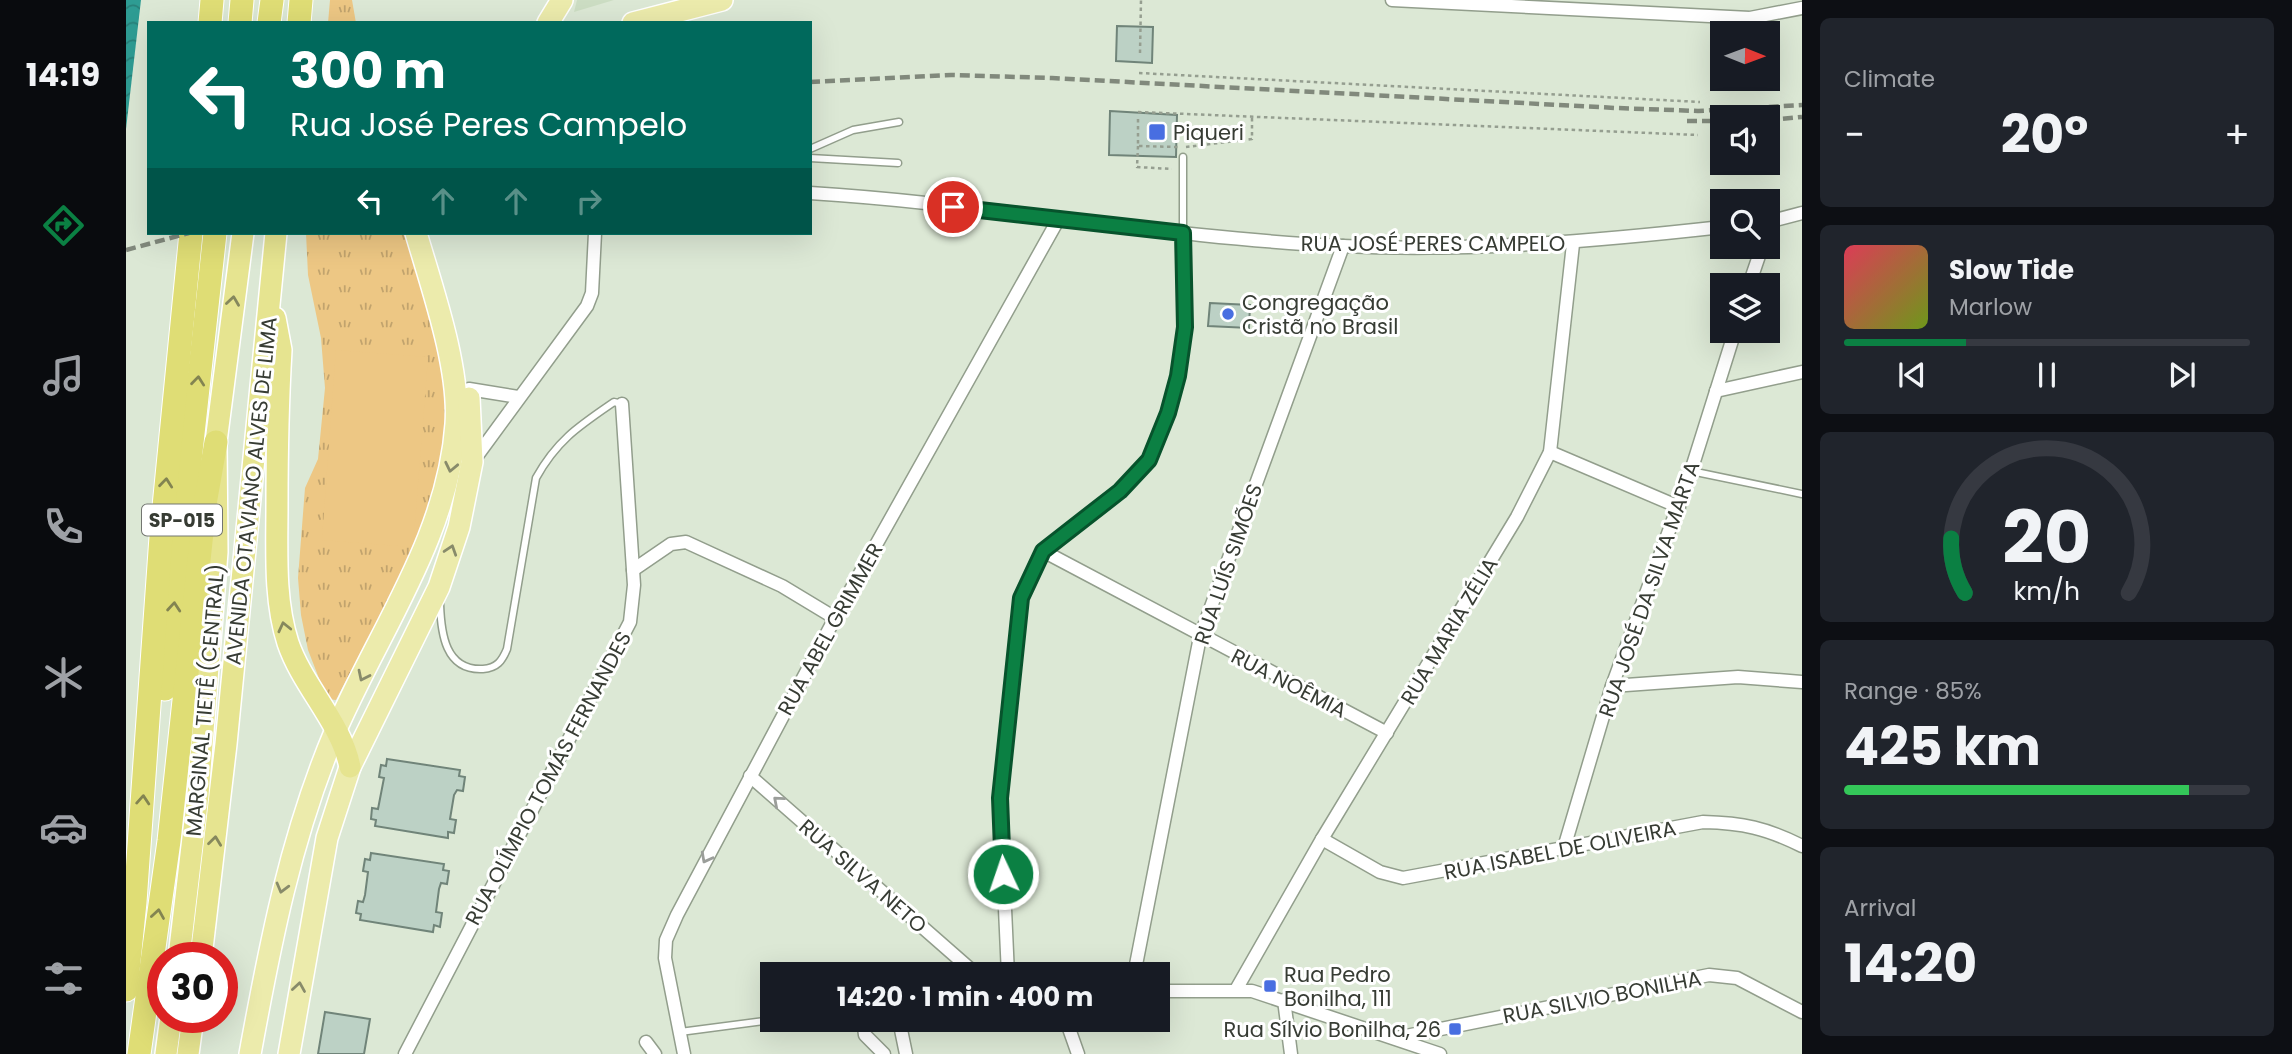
<!DOCTYPE html>
<meta charset="utf-8">
<style>
:root{--surface:#171b24;--page:#20242c;--text:#f1f3f6;--muted:#9ea1a6;--line:#363941;--accent:#0b8043}
body{margin:0;font-family:Poppins,sans-serif;background:var(--page);color:var(--text);height:100vh;display:flex;flex-direction:column;font-size:26px;white-space:nowrap}
*{box-sizing:border-box;margin:0}
p{font-size:23px;color:var(--muted)}
.icon{flex:none;width:38px;height:38px;fill:none;stroke:currentColor;stroke-width:2;stroke-linecap:round;stroke-linejoin:round}
.map{position:relative;flex:1;overflow:hidden}
.sheet{display:flex;flex-direction:column;gap:18px;padding:18px;background:#0d0f14;width:490px}
.sheet>*{flex:none}
.hud{position:absolute;left:21px;top:21px;width:665px;height:214px;border-radius:0px;box-shadow:0 7px 28px #0002;background:#00695c;color:#fff;overflow:hidden}
.needle{width:46px;rotate:91deg}
.controls{position:absolute;left:1584px;top:21px;display:grid;gap:14px}
.controls a{display:grid;place-items:center;width:70px;height:70px;border-radius:0px;background:var(--surface);box-shadow:0 7px 28px #0002;font-size:35px}
.speed{position:absolute;left:21px;top:942px;display:flex;gap:14px;font-size:35px;font-weight:700;text-align:center}
.speed>*{display:grid;place-content:center;width:91px;height:91px;border-radius:50%;background:var(--surface);box-shadow:0 7px 28px #0002;line-height:1}
.speed .limit{border:10px solid #d22;background:#fff;color:#111}
.pin{position:absolute;display:grid;place-items:center;width:60px;height:60px;color:#fff;margin:-30px;border:4px solid #fff;border-radius:50%;box-shadow:0 2px 7px #0007}
.me{position:absolute;width:77px;margin:-38px;rotate:357deg;stroke-linejoin:round;filter:drop-shadow(0 0 5px #0008)}
.turn{display:flex;align-items:center;gap:24px;height:147px;padding:0 28px;font-size:32px}
.turn .icon{width:91px;height:91px;stroke-width:2.5}
.turn b{display:block;font-size:49px;line-height:60px}
.lanes{display:flex;align-items:center;height:66px;padding:0 28px;background:#0003;justify-content:center;gap:35px;direction:ltr}
.lanes .off{opacity:.35}
.big{font-size:52px;font-weight:700;line-height:1.1}
.sheet .widget{flex:1;display:flex;flex-direction:column;justify-content:center;gap:10px;min-width:0;padding:0 24px;border-radius:10px;background:var(--page)}
.sheet .dial{align-items:center;gap:0}
.dial svg{height:182px;overflow:visible;fill:none;stroke:var(--line);stroke-width:7;stroke-linecap:round;text-anchor:middle}
.dial text{fill:var(--text);stroke:none}
.song{display:flex;align-items:center;gap:21px}
.cover{width:84px;height:84px;border-radius:10px;background:linear-gradient(135deg,hsl(350 70% 55%),hsl(80 70% 35%))}
.played{height:7px;border-radius:4px;background:linear-gradient(90deg,var(--accent) 30%,var(--line) 30%)}
.keys{display:flex;justify-content:space-around;direction:ltr}
.heat{display:flex;justify-content:space-between;align-items:center;font-size:38px;direction:ltr}
.charge{height:10px;border-radius:5px;background:linear-gradient(90deg,#34c759 85%,var(--line) 0)}
.trip{position:absolute;left:634px;top:962px;width:410px;height:70px;border-radius:0px;background:var(--surface);box-shadow:0 7px 28px #0002;font-weight:700;line-height:70px;text-align:center}
main{display:flex;flex:1;min-height:0}
.tab-bar{display:flex;flex-direction:column;width:126px;justify-content:space-around;align-items:center;background:#090b0e;color:var(--muted)}
.tab-bar .icon{width:49px;height:49px}
.tab-bar .active{color:var(--accent)}
.tab-bar b{font-size:32px;color:var(--text)}
.map>svg:first-child{display:block}
.built{fill:#ccddc3}
.grass{fill:url(#grass-tufts)}
.garden{fill:#edc784}
.water{fill:url(#water-waves)}
.building{fill:#bcd1c5;stroke:#708479;stroke-width:2}
.lines{fill:none;stroke-linecap:round;stroke-linejoin:round}
.service-casing{stroke:#929e8c;stroke-width:9}
.minor-casing{stroke:#929e8c;stroke-width:15}
.primary-casing{stroke:#fff;stroke-width:24}
.trunk-casing{stroke:#fff;stroke-width:24}
.motorway-casing{stroke:#fff;stroke-width:25}
.path{stroke:#959e90;stroke-width:2.5;stroke-dasharray:3.5 3.5;stroke-linecap:butt}
.service{stroke:#fff;stroke-width:6}
.minor{stroke:#fff;stroke-width:12}
.primary{stroke:#ecebac;stroke-width:21}
.trunk{stroke:#e6e490;stroke-width:21}
.motorway{stroke:#dfdd75;stroke-width:23}
.rail{stroke:#81897c;stroke-width:4.5;stroke-dasharray:10 5;stroke-linecap:butt}
.oneway{stroke:#86885d}
.oneway2{stroke:#838451}
.oneway3{stroke:#888b6a}
.oneway4{stroke:#9b9e9a}
.route-casing{stroke:#07532c;stroke-width:18}
.route{stroke:#0b8043;stroke-width:12}
.poi-dot{fill:#486ee1;stroke:#fff;stroke-width:2.5}
.labels{text-anchor:middle;dominant-baseline:central;stroke-width:6;stroke-linejoin:round;paint-order:stroke}
.shield{fill:#fff;stroke:#737671;stroke-width:2}
.shield-label{font-size:19px;font-weight:bold;fill:#373c34}
.poi-label{font-size:21px;fill:#373c34;stroke:#fff;text-anchor:start}
.street-label{font-size:21px;fill:#373c34;stroke:#fff}
</style>
<main>
<nav class="tab-bar">
<b>14:19</b>
<svg class="icon active" aria-label="directions" viewBox="0 0 24 24"><path d="M12 3l9 9-9 9-9-9zM9 14v-3h6M13 9l2 2-2 2"/></svg>
<svg class="icon" aria-label="music" viewBox="0 0 24 24"><path d="M9 18V5l10-2v13"/><circle cx="6" cy="18" r="3"/><circle cx="16" cy="16" r="3"/></svg>
<svg class="icon" aria-label="phone" viewBox="0 0 24 24"><path d="M5 4h4l2 5-3 2q2 4 5 5l2-3 5 2v4C11 20 4 13 5 4z"/></svg>
<svg class="icon" aria-label="climate" viewBox="0 0 24 24"><path d="M12 3v18M4 7l16 10M4 17L20 7"/></svg>
<svg class="icon" aria-label="car" viewBox="0 0 24 24"><path d="M5 17H2v-5l4-1 3-4h7l3 4 3 1v5h-3M9 17h6M6 11h13"/><circle cx="7" cy="17" r="2"/><circle cx="17" cy="17" r="2"/></svg>
<svg class="icon" aria-label="filters" viewBox="0 0 24 24"><path d="M4 7h16M4 17h16"/><circle cx="9" cy="7" r="2"/><circle cx="15" cy="17" r="2"/></svg>
</nav>
<div class="map">
<svg width="1676" height="1054" viewBox="0 0 1676 1054">
<defs>
<pattern id="grass-tufts" width="24" height="20" patternUnits="userSpaceOnUse" patternTransform="scale(1.75)"><rect width="24" height="20" fill="#edc784"/><path d="M3 7l-1-3M5 7V3M7 7l1-3M15 17l-1-3M17 17v-4M19 17l1-3" fill="none" stroke="#c1a36d"/></pattern>
<pattern id="water-waves" width="16" height="10" patternUnits="userSpaceOnUse" patternTransform="scale(1.75)"><rect width="16" height="10" fill="#2e9c93"/><path d="M0 5q4-4 8 0t8 0" fill="none" stroke="#288079"/></pattern>
</defs>
<rect width="100%" height="100%" fill="#dce8d5"/>
<polygon class="built" points="451,0 488,0 448,12"/>
<g class="grass">
<polygon points="204,0 226,0 230,23 202,23"/>
<path d="M 180,233 L 279,233 C 292,279 316,340 320,388 C 331,501 259,604 210,700 L 201,699 L 182,650 L 175,615 L 172,578 L 179,488 L 192,459 L 199,388 L 195,338 L 182,275 Z"/>
</g>
<polygon class="garden" points="210,350 302,357 287,547 196,540"/>
<polygon class="water" points="0,0 15,0 0,129"/>
<g class="building">
<polygon points="991,26 1027,27 1026,63 990,61"/>
<polygon points="984,111 1051,115 1050,157 983,155"/>
<polygon points="1084,303 1124,305 1123,328 1082,326"/>
<polygon points="261,759 334,770 333,776 339,777 337,791 331,790 328,795 324,819 330,820 328,833 322,832 322,838 249,826 250,820 245,819 246,808 252,809 258,778 253,777 255,765 260,766"/>
<polygon points="245,853 318,864 317,870 323,871 321,884 315,883 313,889 310,912 316,913 314,927 308,925 307,932 234,920 235,914 230,913 232,901 237,902 239,895 242,872 237,871 239,859 244,860"/>
<polygon points="199,1012 244,1019 238,1054 192,1054"/>
</g>
<g class="lines">
<defs>
<g id="service">
<polyline points="684,149 727,130 773,122"/>
<polyline points="1057,157 1057,232"/>
<polyline points="684,158 772,163"/>
<polyline points="1565,471 1676,494"/>
<path d="M 314,604 C 315,633 319,671 357,669 C 371,668 376,661 381,649 L 410,478 C 431,440 453,426 488,402 L 496,404"/>
<polyline points="554,1032 646,1020"/>
</g>
<g id="minor">
<polyline points="1266,0 1624,18 1676,8"/>
<path d="M 684,193 C 862,204 1038,238 1216,246 C 1342,252 1471,241 1596,227"/>
<polyline points="1642,222 1676,213"/>
<polyline points="1623,285 1636,247"/>
<polyline points="343,389 392,397"/>
<polyline points="1590,391 1676,372"/>
<polyline points="1424,452 1553,507"/>
<polyline points="348,460 461,306 466,293 469,233"/>
<polyline points="917,551 1261,733"/>
<polyline points="507,570 545,544 560,542 656,586 709,618"/>
<polyline points="1486,686 1612,677 1676,682"/>
<polyline points="624,776 851,975"/>
<path d="M 1196,839 L 1254,872 L 1277,878 L 1577,822 C 1617,823 1640,828 1676,846"/>
<polyline points="1438,848 1486,686 1565,471 1609,331"/>
<polyline points="882,975 874,798 895,598 917,551 994,491 1023,460 1042,413 1052,376 1059,327 1057,233"/>
<polyline points="1008,975 1074,637 1217,246"/>
<polyline points="1111,988 1196,839 1391,517 1424,452 1447,244"/>
<polyline points="1031,991 1126,991 1314,1054"/>
<polyline points="1158,1000 1165,1054"/>
<polyline points="737,1020 739,1035 758,1054"/>
<polyline points="773,1020 780,1054"/>
<polyline points="940,1020 952,1054"/>
<polyline points="1270,1038 1583,975 1611,978 1676,1012"/>
<polyline points="520,1042 529,1054"/>
<polyline points="279,1054 504,622 508,585 496,404"/>
<polyline points="558,1054 539,958 540,940 551,915 709,618 932,220"/>
</g>
<g id="primary">
<polyline points="422,23 436,0"/>
<polyline points="507,23 596,0"/>
<path d="M 124,1054 C 144,944 165,836 209,732 C 253,630 322,537 330,424 C 334,367 306,288 290,233"/>
<polyline points="163,1054 201,838 224,767 313,587 333,527 346,462 343,398"/>
</g>
<g id="trunk">
<path d="M 149,318 L 155,350 C 152,402 151,454 151,505 C 151,551 148,600 162,643 C 177,687 215,722 224,767"/>
<polyline points="53,957 72,795 91,552 90,442 117,233"/>
<polyline points="75,957 100,744 150,233"/>
<polyline points="40,1054 45,1017"/>
<polyline points="62,1054 67,1017"/>
</g>
<g id="motorway">
<polyline points="84,23 86,0"/>
<polyline points="114,23 116,0"/>
<polyline points="143,23 146,0"/>
<polyline points="173,23 175,0"/>
<polyline points="39,689 89,233"/>
<polyline points="0,990 9,902 35,537 65,233"/>
<polyline points="13,1054 43,841 79,504 90,442"/>
</g>
</defs>
<use href="#service" class="service-casing"/>
<use href="#minor" class="minor-casing"/>
<use href="#primary" class="primary-casing"/>
<use href="#trunk" class="trunk-casing"/>
<use href="#motorway" class="motorway-casing"/>
<g class="path">
<polyline points="1014,53 1015,0"/>
<polyline points="1013,73 1574,102"/>
<polyline points="1012,112 1572,135"/>
<polyline points="1012,119 1012,146 1052,147"/>
<polyline points="1012,146 1011,167 1046,169"/>
<polyline points="1060,147 1126,139 1126,117"/>
</g>
<use href="#service" class="service"/>
<use href="#minor" class="minor"/>
<use href="#primary" class="primary"/>
<use href="#trunk" class="trunk"/>
<use href="#motorway" class="motorway"/>
<g class="rail">
<polyline points="684,82 825,75 926,78 1490,108 1572,111 1676,105"/>
<polyline points="1642,120 1676,117"/>
<polyline points="1561,121 1596,121"/>
<polyline points="0,250 63,233"/>
</g>
</g>
<defs><path id="oneway-chevron" d="M-2-3.5L2.5 0L-2 3.5" fill="none" stroke-width="1.6" stroke-linecap="round" stroke-linejoin="round" transform="scale(1.75)"/></defs>
<g class="oneway">
<use href="#oneway-chevron" transform="translate(107 301) rotate(-82)"/>
<use href="#oneway-chevron" transform="translate(158 627) rotate(-103)"/>
<use href="#oneway-chevron" transform="translate(89 841) rotate(-83)"/>
</g>
<g class="oneway2">
<use href="#oneway-chevron" transform="translate(72 381) rotate(-84)"/>
<use href="#oneway-chevron" transform="translate(40 483) rotate(-84)"/>
<use href="#oneway-chevron" transform="translate(48 607) rotate(-85)"/>
<use href="#oneway-chevron" transform="translate(17 800) rotate(-86)"/>
<use href="#oneway-chevron" transform="translate(32 914) rotate(-81)"/>
</g>
<g class="oneway3">
<use href="#oneway-chevron" transform="translate(325 467) rotate(102)"/>
<use href="#oneway-chevron" transform="translate(325 550) rotate(-72)"/>
<use href="#oneway-chevron" transform="translate(237 676) rotate(116)"/>
<use href="#oneway-chevron" transform="translate(156 888) rotate(105)"/>
<use href="#oneway-chevron" transform="translate(173 987) rotate(-81)"/>
</g>
<g class="oneway4">
<use href="#oneway-chevron" transform="translate(652 801) rotate(-139)"/>
<use href="#oneway-chevron" transform="translate(580 858) rotate(118)"/>
</g>
<g class="lines">
<defs>
<polyline id="route" points="827,207 1057,233 1059,327 1052,376 1042,413 1023,460 994,491 917,551 895,598 874,798 877,874"/>
</defs>
<use href="#route" class="route-casing"/>
<use href="#route" class="route"/>
</g>
<g class="poi-dot">
<rect x="1022" y="123" width="18" height="18" rx="3.5"/>
<circle cx="1102" cy="314" r="7"/>
<rect x="1137" y="979" width="14" height="14" rx="3.5"/>
<rect x="1322" y="1022" width="14" height="14" rx="3.5"/>
</g>
<g class="labels">
<rect class="shield" x="16" y="504.5" width="80" height="31" rx="5"/>
<g class="shield-label">
<text x="56" y="520">SP-015</text>
</g>
<g class="poi-label">
<text x="1047" y="132">Piqueri</text>
<text x="1116" y="302">Congregação<tspan x="1116" dy="24">Cristã no Brasil</tspan></text>
<text x="1158" y="974">Rua Pedro<tspan x="1158" dy="24">Bonilha, 111</tspan></text>
<text x="1315" y="1029" text-anchor="end">Rua Sílvio Bonilha, 26</text>
</g>
<g class="street-label">
<text x="1307" y="243">RUA JOSÉ PERES CAMPELO</text>
<text transform="translate(125 491) rotate(-84)">AVENIDA OTAVIANO ALVES DE LIMA</text>
<text transform="translate(1102 564) rotate(-71)">RUA LUÍS SIMÕES</text>
<text transform="translate(1523 589) rotate(-71)">RUA JOSÉ DA SILVA MARTA</text>
<text transform="translate(704 629) rotate(-61)">RUA ABEL GRIMMER</text>
<text transform="translate(1323 631) rotate(-59)">RUA MARIA ZÉLIA</text>
<text transform="translate(1163 683) rotate(27)">RUA NOÊMIA</text>
<text transform="translate(79 700) rotate(-85)">MARGINAL TIETÊ (CENTRAL)</text>
<text transform="translate(422 778) rotate(-62)">RUA OLÍMPIO TOMÁS FERNANDES</text>
<text transform="translate(1434 850) rotate(-11)">RUA ISABEL DE OLIVEIRA</text>
<text transform="translate(737 876) rotate(41)">RUA SILVA NETO</text>
<text transform="translate(1476 997) rotate(-11)">RUA SILVIO BONILHA</text>
</g>
</g>
</svg>
<div class="controls">
<a><svg class="needle" viewBox="-14 -14 28 28"><path d="M0-13l5 13h-10z" fill="#e53935"/><path d="M0 13l5-13h-10z" fill="#9ea1a6"/></svg></a>
<a><svg class="icon" aria-label="sound" viewBox="0 0 24 24"><path d="M4 9h4l5-4v14l-5-4H4zM17 9q2 3 0 6"/></svg></a>
<a><svg class="icon" aria-label="search" viewBox="0 0 24 24"><circle cx="10" cy="10" r="6"/><path d="M15 15l6 6"/></svg></a>
<a><svg class="icon" aria-label="layers" viewBox="0 0 24 24"><path d="M12 4l9 5-9 5-9-5zM3 14l9 5 9-5"/></svg></a>
</div>
<div class="speed"><div class="limit">30</div></div>
<div class="pin" style="left:827px;top:207px;background:#d93025"><svg class="icon" aria-label="arrive" viewBox="0 0 24 24"><path d="M6 21V4h12l-3 4 3 4H6"/></svg></div>
<svg class="me" style="left:877px;top:874px" viewBox="-20 -20 40 40"><circle r="17" fill="#0b8043" stroke="#fff" stroke-width="3"/><path d="M0-11L8 9 0 5-8 9z" fill="#fff"/></svg>
<div class="trip">14:20 · 1 min · 400 m</div>
<div class="hud">
<div class="turn"><svg class="icon" aria-label="left" viewBox="0 0 24 24"><path d="M17 20v-9H6M10 6l-5 5 5 5"/></svg><div><b>300 m</b>Rua José Peres Campelo</div></div>
<div class="lanes"><svg class="icon" aria-label="left" viewBox="0 0 24 24"><path d="M17 20v-9H6M10 6l-5 5 5 5"/></svg><svg class="icon off" aria-label="ahead" viewBox="0 0 24 24"><path d="M12 20V5M6 11l6-6 6 6"/></svg><svg class="icon off" aria-label="ahead" viewBox="0 0 24 24"><path d="M12 20V5M6 11l6-6 6 6"/></svg><svg class="icon off" aria-label="right" viewBox="0 0 24 24"><path d="M7 20v-9h11M14 6l5 5-5 5"/></svg></div>
</div>
</div>
<section class="sheet">
<div class="widget"><p>Climate</p>
<div class="heat"><a>−</a><b class="big">20°</b><a>+</a></div>
</div>
<div class="widget">
<div class="song"><i class="cover"></i><div><b>Slow Tide</b><p>Marlow</p></div></div>
<div class="played"></div>
<div class="keys"><svg class="icon" aria-label="previous" viewBox="0 0 24 24"><path d="M18 5L8 12l10 7zM5 5v14"/></svg><svg class="icon" aria-label="pause" viewBox="0 0 24 24"><path d="M8 5v14M16 5v14"/></svg><svg class="icon" aria-label="next" viewBox="0 0 24 24"><path d="M6 5l10 7-10 7zM19 5v14"/></svg></div>
</div>
<div class="widget dial"><svg viewBox="0 0 100 80">
<path d="M14 69A42 42 0 1 1 86 69"/>
<path d="M14 69A42 42 0 0 1 8 45" stroke="#0b8043"/>
<text x="50" y="56" font-size="32" font-weight="700">20</text>
<text x="50" y="72" font-size="11">km/h</text>
</svg></div>
<div class="widget"><p>Range · 85%</p><b class="big">425 km</b><div class="charge"></div></div>
<div class="widget"><p>Arrival</p><b class="big">14:20</b></div>
</section>
</main>
